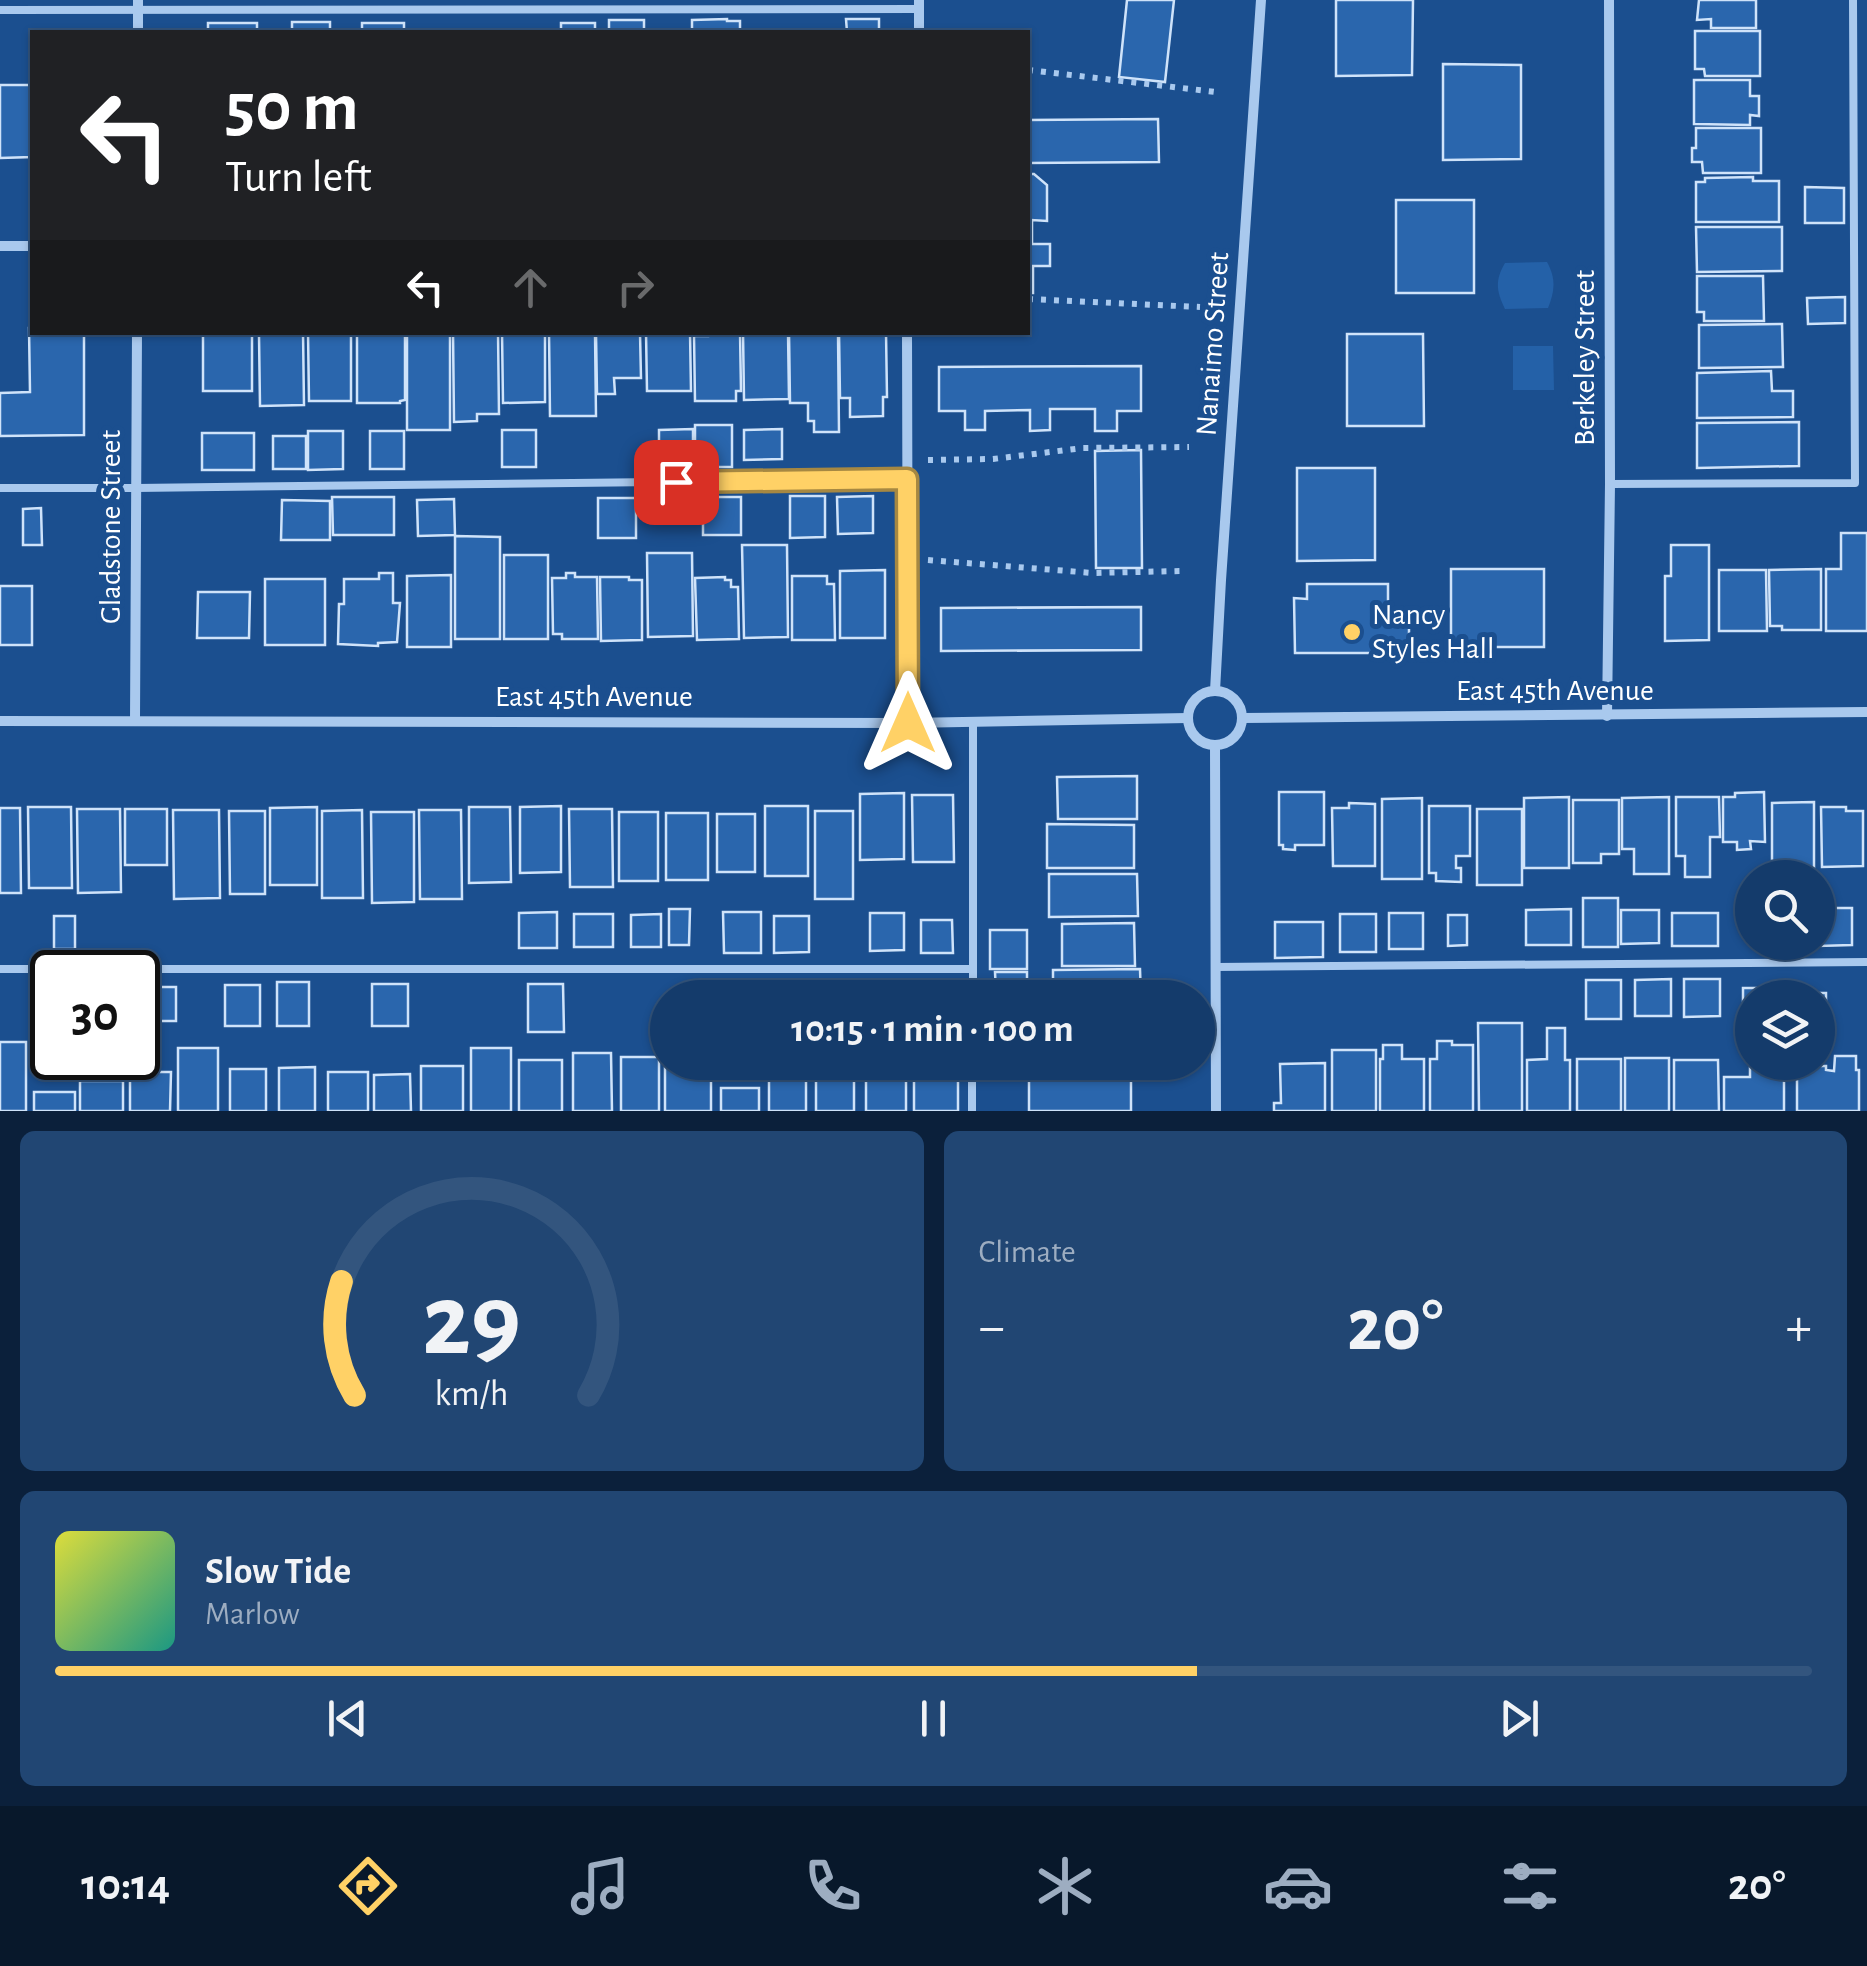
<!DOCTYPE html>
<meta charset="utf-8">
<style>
:root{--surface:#143b6b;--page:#214673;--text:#f1f3f6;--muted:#9dadc1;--line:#33557e;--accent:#ffd166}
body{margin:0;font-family:"Alegreya Sans",sans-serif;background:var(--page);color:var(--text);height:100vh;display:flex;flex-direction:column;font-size:38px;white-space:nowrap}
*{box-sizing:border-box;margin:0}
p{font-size:32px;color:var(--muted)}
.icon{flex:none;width:55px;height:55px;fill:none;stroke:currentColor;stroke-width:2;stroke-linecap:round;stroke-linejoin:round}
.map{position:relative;height:1111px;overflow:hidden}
.details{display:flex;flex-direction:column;gap:20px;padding:20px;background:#0b203b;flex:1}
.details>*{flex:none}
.top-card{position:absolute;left:30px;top:30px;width:1000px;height:305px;border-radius:0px;box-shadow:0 2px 8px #0004,0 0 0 2px var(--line);background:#202124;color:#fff;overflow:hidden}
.tools{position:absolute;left:1735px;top:860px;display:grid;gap:20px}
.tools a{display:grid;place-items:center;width:100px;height:100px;border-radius:50%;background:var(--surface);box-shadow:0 2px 8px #0004,0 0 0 2px var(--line);font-size:50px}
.speed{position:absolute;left:30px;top:950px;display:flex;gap:20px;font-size:50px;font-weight:700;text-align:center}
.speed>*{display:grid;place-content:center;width:130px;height:130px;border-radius:50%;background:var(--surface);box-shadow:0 2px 8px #0004,0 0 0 2px var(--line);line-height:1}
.speed .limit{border:5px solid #111;border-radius:15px;background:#fff;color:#111}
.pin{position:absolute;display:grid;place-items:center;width:85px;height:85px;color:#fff;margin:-42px;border-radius:20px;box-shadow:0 5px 15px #0006}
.me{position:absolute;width:110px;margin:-55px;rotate:0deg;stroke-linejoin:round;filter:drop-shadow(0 0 8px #0008)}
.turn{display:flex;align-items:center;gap:35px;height:210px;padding:0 30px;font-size:45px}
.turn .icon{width:130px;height:130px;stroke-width:2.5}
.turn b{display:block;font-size:70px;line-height:85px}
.lanes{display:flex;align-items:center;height:95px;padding:0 30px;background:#0003;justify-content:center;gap:50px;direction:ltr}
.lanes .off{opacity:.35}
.big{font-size:75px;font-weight:700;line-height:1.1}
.details .tile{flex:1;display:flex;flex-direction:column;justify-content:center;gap:15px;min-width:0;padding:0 35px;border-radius:15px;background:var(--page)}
.details .dial{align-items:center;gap:0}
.dial svg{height:260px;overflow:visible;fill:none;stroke:var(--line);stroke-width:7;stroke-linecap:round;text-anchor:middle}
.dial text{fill:var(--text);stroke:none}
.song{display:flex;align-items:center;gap:30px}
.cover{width:120px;height:120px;border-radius:15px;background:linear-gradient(135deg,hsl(60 70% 55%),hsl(170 70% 35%))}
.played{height:10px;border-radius:5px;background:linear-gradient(90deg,var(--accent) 65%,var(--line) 65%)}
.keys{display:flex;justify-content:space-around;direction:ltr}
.heat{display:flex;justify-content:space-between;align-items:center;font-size:55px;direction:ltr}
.details .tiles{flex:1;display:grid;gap:20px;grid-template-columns:1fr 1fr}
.tile:last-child{grid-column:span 2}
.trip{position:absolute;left:650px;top:980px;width:565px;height:100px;border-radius:50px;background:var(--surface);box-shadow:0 2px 8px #0004,0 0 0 2px var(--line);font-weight:700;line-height:100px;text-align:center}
.menu{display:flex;height:160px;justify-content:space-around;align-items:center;background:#08182b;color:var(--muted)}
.menu .icon{width:70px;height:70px}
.menu .on{color:var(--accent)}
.menu b{font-size:45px;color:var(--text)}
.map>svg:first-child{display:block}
.green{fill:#2461a8}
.building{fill:#2a66ad;stroke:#cfe3fa;stroke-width:2.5}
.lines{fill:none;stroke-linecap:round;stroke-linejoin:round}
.path{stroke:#a9c9ee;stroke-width:6;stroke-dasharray:5 8;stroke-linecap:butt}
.service{stroke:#a9c9ee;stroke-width:8}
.minor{stroke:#a9c9ee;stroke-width:10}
.route-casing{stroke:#a68842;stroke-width:25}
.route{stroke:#ffd166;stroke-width:18}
.poi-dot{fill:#ffd166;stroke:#1b4f8f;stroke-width:4}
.labels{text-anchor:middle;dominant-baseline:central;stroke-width:10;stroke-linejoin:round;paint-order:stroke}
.street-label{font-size:30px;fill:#fff;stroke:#1b4f8f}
.poi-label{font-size:30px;fill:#fff;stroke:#1b4f8f;text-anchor:start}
</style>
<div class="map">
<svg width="1867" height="1111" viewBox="0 0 1867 1111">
<rect width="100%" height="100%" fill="#1b4f8f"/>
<g class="green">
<path d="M 1547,262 C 1556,279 1555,290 1548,308 L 1505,309 C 1496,291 1495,280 1505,263 Z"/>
<polygon points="1513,346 1553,346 1554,390 1513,390"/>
</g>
<g class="building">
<polygon points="1127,0 1174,0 1165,82 1119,77"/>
<polygon points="1336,0 1413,0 1412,75 1336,76"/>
<polygon points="1699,0 1756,0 1756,28 1711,28 1711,19 1697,20"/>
<polygon points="727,19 727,21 740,21 740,32 692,32 692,20"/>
<polygon points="846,19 879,19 879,32 847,32"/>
<rect x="609" y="20" width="35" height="12"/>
<rect x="292" y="22" width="38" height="10"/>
<rect x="208" y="23" width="49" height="9"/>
<rect x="362" y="23" width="42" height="9"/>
<rect x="561" y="23" width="34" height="9"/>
<polygon points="1695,31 1760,31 1760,76 1705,76 1704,69 1695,69"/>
<polygon points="1443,64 1521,65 1521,159 1443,160"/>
<polygon points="1694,80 1750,80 1750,96 1759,96 1759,116 1750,115 1750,125 1694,124"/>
<polygon points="0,85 32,85 32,157 0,158"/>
<polygon points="1158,119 1159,162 1028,163 1028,120"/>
<polygon points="1696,128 1761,128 1761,173 1703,173 1702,162 1692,162 1692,148 1696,148"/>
<polygon points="1028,174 1034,174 1047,185 1047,221 1032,220 1032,244 1050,244 1050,266 1033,266 1033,293 1028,293"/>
<polygon points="1753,177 1753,181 1779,181 1779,222 1696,222 1696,182 1705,182 1705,178"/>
<polygon points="1805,187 1844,188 1844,223 1805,223"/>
<rect x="1396" y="200" width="78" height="93"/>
<polygon points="1696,227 1782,227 1782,271 1697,272"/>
<polygon points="1697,276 1763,276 1764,321 1704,321 1704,312 1697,312"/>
<polygon points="1845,297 1845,323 1808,324 1807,298"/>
<polygon points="1782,324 1783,367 1699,368 1699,325"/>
<polygon points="29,328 32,328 32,332 84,332 84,435 0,436 0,393 30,392"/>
<rect x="203" y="332" width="49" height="59"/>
<polygon points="273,332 303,332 304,405 260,406 259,335 273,335"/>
<polygon points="308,332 351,332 351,401 309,401"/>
<polygon points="357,332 405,332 405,400 400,401 400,403 357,403"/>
<rect x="407" y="332" width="43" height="98"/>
<polygon points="453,332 498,332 499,414 477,414 477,421 454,422"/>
<polygon points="502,332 545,332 545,402 503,403"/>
<polygon points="549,332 595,332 596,416 550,416"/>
<polygon points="646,332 690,332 691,391 647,391"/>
<polygon points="708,332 740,332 741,391 736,391 736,401 695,401 694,336 708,336"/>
<polygon points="743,332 788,332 789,399 744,400"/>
<polygon points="789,332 838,332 839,432 814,432 814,421 808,421 808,403 790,403"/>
<polygon points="839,332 886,332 887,397 883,397 883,416 850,417 850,398 840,398"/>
<polygon points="596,333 640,333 641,378 614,378 615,394 597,394"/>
<polygon points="1347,334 1423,334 1424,426 1347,426"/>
<polygon points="1141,366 1141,411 1117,411 1117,431 1095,431 1095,409 1050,409 1050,430 1030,431 1030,410 985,411 985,430 965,430 965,411 939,411 939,367"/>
<polygon points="1771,371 1772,391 1793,391 1793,417 1697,418 1697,373"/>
<polygon points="1799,422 1799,466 1697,468 1697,423"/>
<rect x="695" y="425" width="37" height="42"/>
<polygon points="693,429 693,467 659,467 659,430"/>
<polygon points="782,429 782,459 744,460 744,430"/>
<rect x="502" y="430" width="34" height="37"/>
<polygon points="308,431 343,431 343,469 308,470"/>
<rect x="370" y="431" width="34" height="38"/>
<rect x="202" y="433" width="52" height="37"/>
<rect x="273" y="436" width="33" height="33"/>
<polygon points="1141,450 1142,568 1096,568 1095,451"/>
<polygon points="1297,468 1375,468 1375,560 1297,561"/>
<polygon points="790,496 825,496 825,537 790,538"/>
<polygon points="873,496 873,533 838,534 837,497"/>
<polygon points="332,497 394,497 394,535 333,535"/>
<rect x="703" y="497" width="38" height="38"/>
<rect x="598" y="498" width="38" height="40"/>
<polygon points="454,499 455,535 418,536 417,500"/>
<polygon points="282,500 330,501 330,540 281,540"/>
<polygon points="41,508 42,545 23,545 23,509"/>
<polygon points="1841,533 1867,533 1867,631 1826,631 1826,569 1841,569"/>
<polygon points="455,536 500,537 500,639 455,639"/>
<polygon points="742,545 787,545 788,637 744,638"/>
<polygon points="1671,545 1709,545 1709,640 1665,641 1665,576 1671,576"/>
<polygon points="647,553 692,553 693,636 648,637"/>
<rect x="504" y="555" width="44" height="84"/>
<rect x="1451" y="569" width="93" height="78"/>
<polygon points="1821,569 1821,630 1782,630 1782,626 1770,626 1769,570"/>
<polygon points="885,570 885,638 840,638 840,571"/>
<polygon points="1719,570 1766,570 1767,631 1719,631"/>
<polygon points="379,573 393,573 393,603 400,603 397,642 378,643 378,646 338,644 339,604 344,604 344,579 379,579"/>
<polygon points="566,573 575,573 575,577 597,577 598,639 562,639 562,634 553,634 552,578 566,578"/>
<polygon points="451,575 451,647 407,647 407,576"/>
<polygon points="792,576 827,576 827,584 834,584 835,640 792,640"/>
<polygon points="600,577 629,577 629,580 642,580 642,640 601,641"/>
<polygon points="725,577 725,580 731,580 731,587 738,587 739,639 697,640 695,578"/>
<rect x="265" y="579" width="60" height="66"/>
<polygon points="1307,584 1388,584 1388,610 1409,611 1409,653 1295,653 1294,598 1307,599"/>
<rect x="0" y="586" width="32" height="59"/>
<polygon points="198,592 250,592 249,638 197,638"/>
<polygon points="1141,607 1141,650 941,651 941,608"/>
<polygon points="1137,776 1137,819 1058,819 1057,777"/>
<polygon points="1279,792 1324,792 1324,845 1295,845 1295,850 1283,849 1283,845 1279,845"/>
<polygon points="1764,792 1765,842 1750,841 1751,849 1737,850 1737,842 1723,842 1723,797 1735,797 1735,793"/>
<polygon points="904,793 904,859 860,860 860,794"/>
<polygon points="912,795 953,795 954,862 913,862"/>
<polygon points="1569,797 1569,868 1524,868 1524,798"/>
<polygon points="1669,797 1669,874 1634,874 1634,849 1622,849 1622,798"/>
<polygon points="1676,797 1719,797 1720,837 1710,837 1710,877 1685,877 1685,856 1676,856"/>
<polygon points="1422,798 1422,879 1382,879 1382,799"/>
<polygon points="1573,800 1619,800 1619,854 1601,854 1601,863 1573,863"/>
<polygon points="1814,802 1814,878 1772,878 1772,803"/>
<polygon points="1349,803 1375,804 1375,866 1333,866 1332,808 1349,808"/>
<polygon points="561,806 561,872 520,873 520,807"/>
<rect x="765" y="806" width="43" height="70"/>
<polygon points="1429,806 1470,806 1470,856 1456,856 1456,868 1461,868 1461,882 1436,881 1436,873 1429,873"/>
<polygon points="28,807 71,807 72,888 29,888"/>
<polygon points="317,807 317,885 270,885 270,808"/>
<polygon points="469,807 510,807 511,882 469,883"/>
<polygon points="1821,807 1846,807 1846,811 1863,811 1863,866 1822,867"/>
<polygon points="0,808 20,808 21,893 0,893"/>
<polygon points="77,809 120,809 121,892 78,893"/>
<rect x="125" y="809" width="42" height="56"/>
<polygon points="569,809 612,809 613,887 570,887"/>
<rect x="1477" y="809" width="45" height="76"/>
<polygon points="173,810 219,810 220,898 174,899"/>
<polygon points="362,810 363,898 322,898 322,811"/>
<polygon points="419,810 461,810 462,899 420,899"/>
<polygon points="229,811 265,811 265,894 230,894"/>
<rect x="815" y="811" width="38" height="88"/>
<polygon points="371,812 414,812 414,902 372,903"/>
<rect x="619" y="812" width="39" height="69"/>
<rect x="666" y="813" width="42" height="67"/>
<rect x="717" y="814" width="38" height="58"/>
<polygon points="1047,824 1134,825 1134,868 1047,868"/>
<polygon points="1049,874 1137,874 1138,916 1049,917"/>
<rect x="1583" y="898" width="35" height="49"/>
<polygon points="1818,908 1852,908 1852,945 1818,946"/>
<polygon points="669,909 690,909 689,945 669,945"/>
<polygon points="1571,909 1571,945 1526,945 1526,910"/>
<polygon points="1621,910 1659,910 1659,943 1621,944"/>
<polygon points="557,912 557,948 519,948 519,913"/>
<polygon points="723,912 761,912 761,953 724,953"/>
<polygon points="870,913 904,913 904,950 870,951"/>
<rect x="1389" y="913" width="34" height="36"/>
<rect x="1672" y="913" width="46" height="33"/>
<rect x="574" y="914" width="39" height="33"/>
<polygon points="661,914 661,947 631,947 631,915"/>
<rect x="1340" y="914" width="36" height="38"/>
<polygon points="1448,915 1467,915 1467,945 1448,946"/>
<rect x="54" y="916" width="21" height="33"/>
<polygon points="774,916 809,916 809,952 774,953"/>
<polygon points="921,920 952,920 953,953 921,953"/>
<polygon points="1275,922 1323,922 1323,957 1275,958"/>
<polygon points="1134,923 1135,966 1062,966 1062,924"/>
<rect x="990" y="930" width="37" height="39"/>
<polygon points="1140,969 1141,998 1053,998 1053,970"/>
<polygon points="995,972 1027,972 1027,994 996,994"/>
<polygon points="1671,979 1671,1016 1635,1016 1635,980"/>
<polygon points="1684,979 1720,979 1720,1016 1684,1017"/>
<rect x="1586" y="980" width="35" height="39"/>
<rect x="277" y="982" width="32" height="44"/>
<polygon points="945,983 945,998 912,998 912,984"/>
<rect x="372" y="984" width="36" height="42"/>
<polygon points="528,984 563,984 564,1032 528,1032"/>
<rect x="225" y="985" width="35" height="41"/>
<rect x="138" y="987" width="38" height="34"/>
<rect x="764" y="987" width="33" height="11"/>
<polygon points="1743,988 1789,988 1789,998 1752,998 1752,1021 1743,1021"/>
<polygon points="1793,993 1826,993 1826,1029 1818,1029 1818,998 1793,998"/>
<polygon points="1478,1023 1522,1023 1522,1111 1479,1111"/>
<polygon points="1547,1028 1565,1028 1565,1060 1570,1060 1570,1111 1527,1111 1527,1060 1547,1059"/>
<polygon points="1437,1041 1452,1041 1452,1045 1473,1045 1473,1111 1430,1111 1430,1059 1437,1059"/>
<rect x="0" y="1042" width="26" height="69"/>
<polygon points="1383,1045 1402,1045 1402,1059 1424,1059 1424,1111 1380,1111 1380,1059 1383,1059"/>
<rect x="178" y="1048" width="40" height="63"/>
<rect x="471" y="1048" width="40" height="63"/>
<rect x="1332" y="1050" width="44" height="61"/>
<polygon points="573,1053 611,1053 612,1111 573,1111"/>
<polygon points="1835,1056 1856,1056 1856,1070 1859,1070 1859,1111 1797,1111 1797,1071 1811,1071 1811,1066 1826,1066 1826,1070 1834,1071"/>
<rect x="621" y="1057" width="38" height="54"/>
<rect x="1625" y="1058" width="44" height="53"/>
<rect x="1577" y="1059" width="44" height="52"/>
<rect x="519" y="1060" width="43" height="51"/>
<polygon points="1674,1060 1718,1060 1719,1111 1674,1111"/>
<rect x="665" y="1062" width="46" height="49"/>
<rect x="816" y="1062" width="38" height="49"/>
<rect x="866" y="1062" width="40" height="49"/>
<rect x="1058" y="1062" width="80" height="4"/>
<polygon points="1325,1063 1325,1111 1274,1111 1274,1103 1281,1103 1280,1064"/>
<rect x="914" y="1065" width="44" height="46"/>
<rect x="421" y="1066" width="42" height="45"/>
<polygon points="1750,1066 1781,1066 1781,1077 1784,1077 1784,1111 1724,1111 1724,1077 1750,1077"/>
<polygon points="315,1067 315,1111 279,1111 279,1068"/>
<rect x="769" y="1067" width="37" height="44"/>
<rect x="230" y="1069" width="36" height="42"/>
<polygon points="1131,1070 1131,1111 1029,1111 1029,1071"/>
<polygon points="130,1072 171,1072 170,1111 130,1111"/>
<rect x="328" y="1072" width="40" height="39"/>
<polygon points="410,1074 411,1111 374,1111 374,1075"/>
<rect x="80" y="1081" width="43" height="30"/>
<rect x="721" y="1088" width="38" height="23"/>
<rect x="34" y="1092" width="41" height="19"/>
</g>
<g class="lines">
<g class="path">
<polyline points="1028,70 1216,92"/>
<polyline points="1028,299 1200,307"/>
<polyline points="928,460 993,459 1083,448 1189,447"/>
<polyline points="928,560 1093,573 1180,571"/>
</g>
<g class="service">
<polyline points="0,10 919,9"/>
<polyline points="1610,484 1855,483 1853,0"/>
<polyline points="0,488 136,488 907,479"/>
<polyline points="1216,967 1867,962"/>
<polyline points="0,969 973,969"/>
<polyline points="973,998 973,721"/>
<polyline points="972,1111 972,1062"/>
</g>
<g class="minor">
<polyline points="138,32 138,0"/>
<polyline points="919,32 919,0"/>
<polyline points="0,246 32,246"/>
<polyline points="907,332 908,723"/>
<polyline points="1215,691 1221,580 1261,0"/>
<circle cx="1215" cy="718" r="27"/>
<polyline points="1607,716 1610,484 1609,0"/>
<polyline points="1243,718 1867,712"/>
<polyline points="0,721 908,723 1188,718"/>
<polyline points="135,721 137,332"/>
<polyline points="1215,745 1216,1111"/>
</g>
</g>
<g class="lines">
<defs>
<polyline id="route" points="676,482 907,479 908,723"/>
</defs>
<use href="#route" class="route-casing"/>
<use href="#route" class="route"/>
</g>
<circle class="poi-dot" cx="1352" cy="632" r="10"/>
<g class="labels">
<g class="street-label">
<text transform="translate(1213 344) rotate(-86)">Nanaimo Street</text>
<text transform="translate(1585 358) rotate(-90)">Berkeley Street</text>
<text transform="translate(111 527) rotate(-90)">Gladstone Street</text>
<text x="1555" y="691">East 45th Avenue</text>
<text x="594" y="697">East 45th Avenue</text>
</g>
<g class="poi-label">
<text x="1372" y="615">Nancy<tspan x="1372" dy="34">Styles Hall</tspan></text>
</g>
</g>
</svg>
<div class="tools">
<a><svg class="icon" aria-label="search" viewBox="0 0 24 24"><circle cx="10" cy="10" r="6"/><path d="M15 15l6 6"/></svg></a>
<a><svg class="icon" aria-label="layers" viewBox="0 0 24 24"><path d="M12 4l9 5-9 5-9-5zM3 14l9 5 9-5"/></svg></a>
</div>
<div class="speed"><div class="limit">30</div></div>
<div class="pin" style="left:676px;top:482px;background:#d93025"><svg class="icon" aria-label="arrive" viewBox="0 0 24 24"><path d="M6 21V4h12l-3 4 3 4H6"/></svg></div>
<svg class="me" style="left:908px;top:723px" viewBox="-20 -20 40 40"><path d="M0-17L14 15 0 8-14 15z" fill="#ffd166" stroke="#fff" stroke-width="4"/></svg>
<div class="trip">10:15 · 1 min · 100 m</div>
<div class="top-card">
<div class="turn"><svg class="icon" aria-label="left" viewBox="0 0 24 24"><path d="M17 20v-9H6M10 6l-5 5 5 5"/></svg><div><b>50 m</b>Turn left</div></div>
<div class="lanes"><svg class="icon" aria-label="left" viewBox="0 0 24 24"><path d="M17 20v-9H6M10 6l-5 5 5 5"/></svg><svg class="icon off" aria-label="ahead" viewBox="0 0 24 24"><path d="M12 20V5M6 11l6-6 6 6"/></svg><svg class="icon off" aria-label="right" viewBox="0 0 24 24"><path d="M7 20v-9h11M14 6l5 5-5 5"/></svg></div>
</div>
</div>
<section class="details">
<div class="tiles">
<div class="tile dial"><svg viewBox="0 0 100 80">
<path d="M14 69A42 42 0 1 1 86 69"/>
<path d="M14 69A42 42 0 0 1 10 34" stroke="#ffd166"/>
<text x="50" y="56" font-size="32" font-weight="700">29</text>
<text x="50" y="72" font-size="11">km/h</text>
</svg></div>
<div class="tile"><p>Climate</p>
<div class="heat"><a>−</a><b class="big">20°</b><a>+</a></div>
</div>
<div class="tile">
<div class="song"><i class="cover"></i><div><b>Slow Tide</b><p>Marlow</p></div></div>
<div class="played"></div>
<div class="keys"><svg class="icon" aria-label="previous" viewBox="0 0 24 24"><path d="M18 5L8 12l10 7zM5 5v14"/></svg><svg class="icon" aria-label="pause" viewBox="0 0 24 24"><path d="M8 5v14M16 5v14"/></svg><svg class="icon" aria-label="next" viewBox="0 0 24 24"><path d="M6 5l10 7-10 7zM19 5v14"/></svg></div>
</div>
</div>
</section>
<nav class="menu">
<b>10:14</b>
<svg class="icon on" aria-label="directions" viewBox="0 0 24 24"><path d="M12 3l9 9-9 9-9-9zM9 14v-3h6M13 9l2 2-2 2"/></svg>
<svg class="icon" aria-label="music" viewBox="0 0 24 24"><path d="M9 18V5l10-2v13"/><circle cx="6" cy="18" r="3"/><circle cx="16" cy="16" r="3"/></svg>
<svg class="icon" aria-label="phone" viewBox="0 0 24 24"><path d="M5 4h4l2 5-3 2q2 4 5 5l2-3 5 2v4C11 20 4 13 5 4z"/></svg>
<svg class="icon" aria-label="climate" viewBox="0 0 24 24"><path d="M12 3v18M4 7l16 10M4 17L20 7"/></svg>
<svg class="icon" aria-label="car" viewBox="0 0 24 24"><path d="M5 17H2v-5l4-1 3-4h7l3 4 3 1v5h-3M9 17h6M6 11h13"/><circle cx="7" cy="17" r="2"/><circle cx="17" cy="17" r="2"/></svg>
<svg class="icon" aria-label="filters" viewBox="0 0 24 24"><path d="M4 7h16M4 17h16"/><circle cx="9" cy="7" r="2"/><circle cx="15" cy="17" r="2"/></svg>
<b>20°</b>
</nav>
